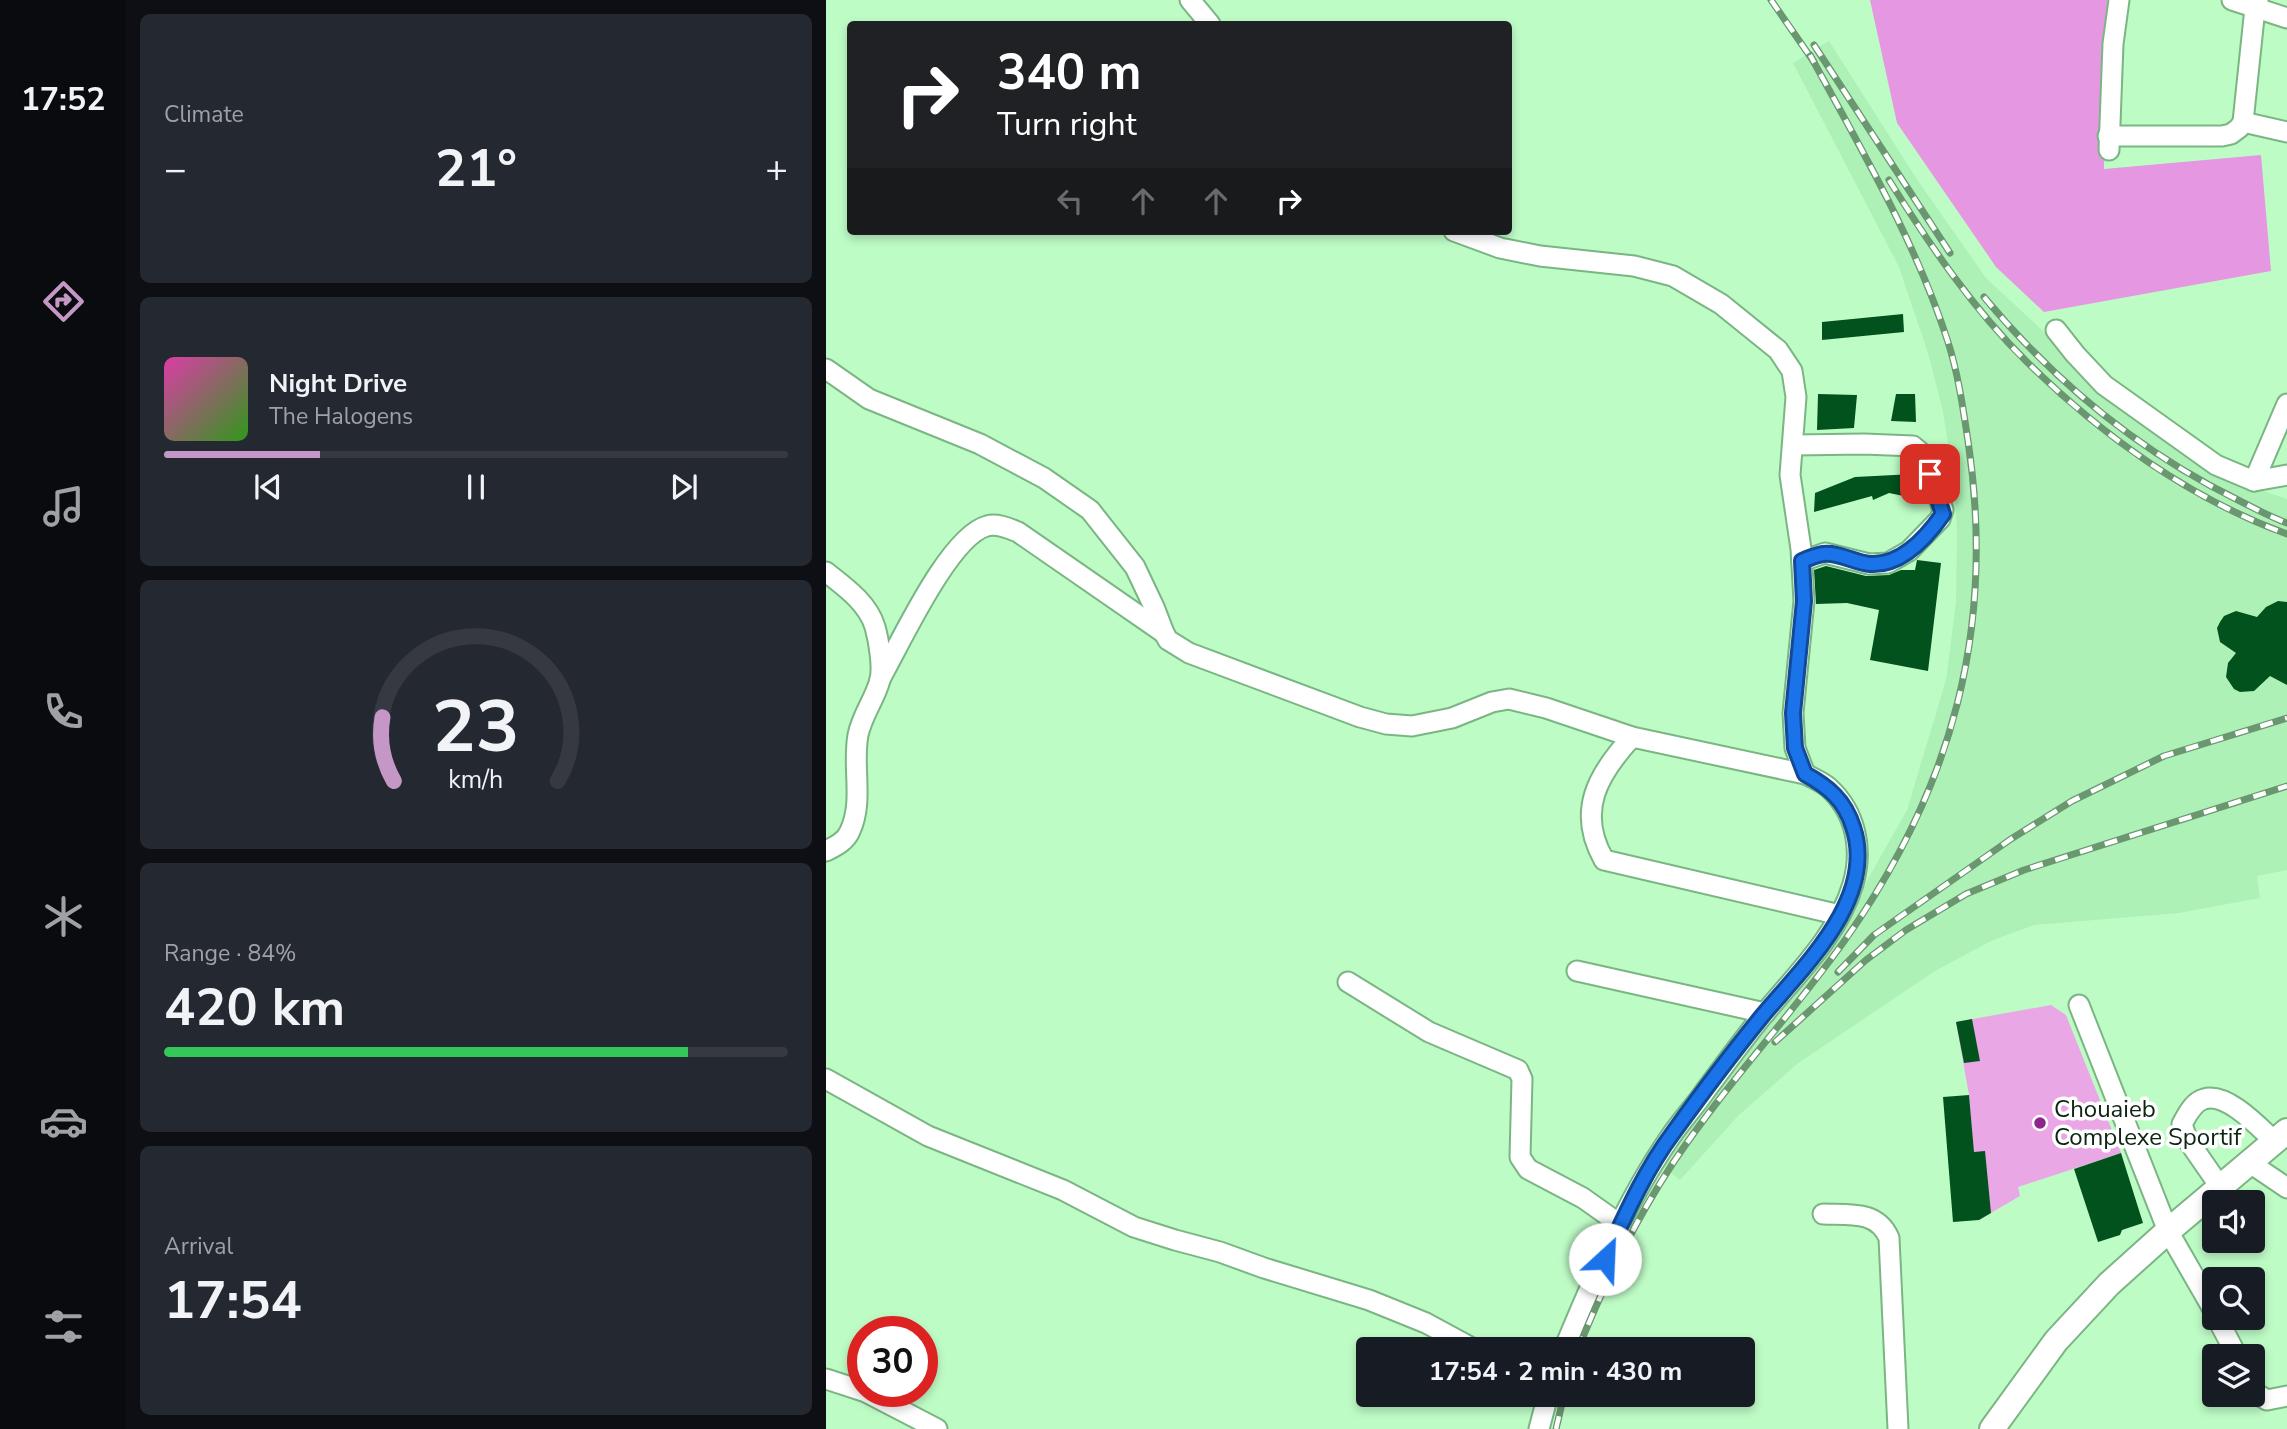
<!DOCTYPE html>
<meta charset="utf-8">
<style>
:root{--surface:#171b24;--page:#242831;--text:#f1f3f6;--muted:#9ea1a6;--line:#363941;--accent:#c497c6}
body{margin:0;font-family:"Nunito Sans",sans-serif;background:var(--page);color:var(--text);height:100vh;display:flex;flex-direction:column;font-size:26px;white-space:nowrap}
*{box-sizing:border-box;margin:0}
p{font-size:23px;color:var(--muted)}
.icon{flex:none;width:38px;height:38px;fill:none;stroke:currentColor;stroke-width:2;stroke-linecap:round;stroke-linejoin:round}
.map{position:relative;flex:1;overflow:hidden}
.sheet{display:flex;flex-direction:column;gap:14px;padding:14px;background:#0d0f14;width:700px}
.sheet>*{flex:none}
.top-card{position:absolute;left:21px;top:21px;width:665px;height:214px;border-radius:7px;box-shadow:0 4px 10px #0003;background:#202124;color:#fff;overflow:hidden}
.fabs{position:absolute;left:1376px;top:1190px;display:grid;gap:14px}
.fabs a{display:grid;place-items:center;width:63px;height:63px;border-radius:7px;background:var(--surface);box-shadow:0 4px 10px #0003;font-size:35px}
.speed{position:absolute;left:21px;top:1316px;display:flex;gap:14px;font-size:35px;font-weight:700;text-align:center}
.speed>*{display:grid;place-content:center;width:91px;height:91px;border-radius:50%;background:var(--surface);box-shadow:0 4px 10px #0003;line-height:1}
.speed .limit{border:10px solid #d22;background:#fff;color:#111}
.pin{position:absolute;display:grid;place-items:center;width:60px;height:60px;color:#fff;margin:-30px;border-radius:14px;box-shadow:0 4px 10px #0006}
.me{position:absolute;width:77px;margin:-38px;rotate:25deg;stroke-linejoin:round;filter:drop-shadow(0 0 5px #0008)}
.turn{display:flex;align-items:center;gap:24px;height:147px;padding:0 35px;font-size:32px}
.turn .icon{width:91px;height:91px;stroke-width:2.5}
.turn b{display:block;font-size:49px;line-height:60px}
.lanes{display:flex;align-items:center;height:66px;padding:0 35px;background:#0003;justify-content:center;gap:35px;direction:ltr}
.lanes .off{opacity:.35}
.big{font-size:52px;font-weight:700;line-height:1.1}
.sheet .widget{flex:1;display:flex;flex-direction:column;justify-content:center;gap:10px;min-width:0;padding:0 24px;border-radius:10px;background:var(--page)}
.sheet .dial{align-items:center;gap:0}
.dial svg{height:182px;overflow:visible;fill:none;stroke:var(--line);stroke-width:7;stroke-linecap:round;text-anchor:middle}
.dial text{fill:var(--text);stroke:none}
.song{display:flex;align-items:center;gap:21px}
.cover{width:84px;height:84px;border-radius:10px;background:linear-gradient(135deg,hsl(320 70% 55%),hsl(110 70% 35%))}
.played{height:7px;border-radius:4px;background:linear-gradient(90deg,var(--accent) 25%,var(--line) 25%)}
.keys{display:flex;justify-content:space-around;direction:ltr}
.heat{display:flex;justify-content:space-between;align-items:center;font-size:38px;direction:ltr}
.charge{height:10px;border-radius:5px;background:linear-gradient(90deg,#34c759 84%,var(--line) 0)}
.trip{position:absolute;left:530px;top:1337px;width:399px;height:70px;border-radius:7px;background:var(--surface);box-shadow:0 4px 10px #0003;font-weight:700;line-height:70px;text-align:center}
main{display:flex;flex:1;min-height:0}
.tabs{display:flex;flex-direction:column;width:126px;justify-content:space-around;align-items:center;background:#090b0e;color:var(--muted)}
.tabs .icon{width:49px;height:49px}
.tabs .current{color:var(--accent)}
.tabs b{font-size:32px;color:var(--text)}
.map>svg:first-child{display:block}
.built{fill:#adf1b7}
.green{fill:#eaa7e6}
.forest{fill:#e697e2}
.building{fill:#02521e}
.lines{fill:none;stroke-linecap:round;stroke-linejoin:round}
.minor-casing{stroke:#7ab583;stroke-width:23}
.major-casing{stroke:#7ab583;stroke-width:28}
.minor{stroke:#fff;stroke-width:19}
.major{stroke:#fff;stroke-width:24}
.rail-casing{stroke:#6a9670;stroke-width:7}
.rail{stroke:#fff;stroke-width:4.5;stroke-dasharray:13;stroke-linecap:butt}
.route-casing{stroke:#114b97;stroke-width:18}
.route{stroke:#1a73e8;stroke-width:12}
.poi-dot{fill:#8d268c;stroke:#fff;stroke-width:2.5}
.labels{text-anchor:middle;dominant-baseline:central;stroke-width:7;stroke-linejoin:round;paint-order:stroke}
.poi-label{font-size:24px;fill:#0d2512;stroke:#fff;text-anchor:start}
</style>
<main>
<nav class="tabs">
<b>17:52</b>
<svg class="icon current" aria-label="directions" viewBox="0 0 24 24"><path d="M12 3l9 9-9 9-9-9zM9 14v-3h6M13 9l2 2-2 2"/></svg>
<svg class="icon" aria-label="music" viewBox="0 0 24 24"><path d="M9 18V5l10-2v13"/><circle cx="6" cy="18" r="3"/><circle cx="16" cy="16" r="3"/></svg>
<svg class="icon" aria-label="phone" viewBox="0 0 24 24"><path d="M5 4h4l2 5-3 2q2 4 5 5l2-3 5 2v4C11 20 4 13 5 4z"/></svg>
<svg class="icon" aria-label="climate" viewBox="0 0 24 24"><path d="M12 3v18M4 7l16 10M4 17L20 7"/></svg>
<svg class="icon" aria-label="car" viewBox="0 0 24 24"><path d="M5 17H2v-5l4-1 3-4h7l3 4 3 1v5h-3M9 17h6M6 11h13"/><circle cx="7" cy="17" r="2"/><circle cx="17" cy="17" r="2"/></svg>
<svg class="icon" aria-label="filters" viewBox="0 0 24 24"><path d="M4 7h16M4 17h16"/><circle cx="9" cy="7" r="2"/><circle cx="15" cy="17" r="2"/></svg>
</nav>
<section class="sheet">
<div class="widget"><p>Climate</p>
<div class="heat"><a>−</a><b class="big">21°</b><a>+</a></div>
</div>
<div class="widget">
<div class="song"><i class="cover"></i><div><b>Night Drive</b><p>The Halogens</p></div></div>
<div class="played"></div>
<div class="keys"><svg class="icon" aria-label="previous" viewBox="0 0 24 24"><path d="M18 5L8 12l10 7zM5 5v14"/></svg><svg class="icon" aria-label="pause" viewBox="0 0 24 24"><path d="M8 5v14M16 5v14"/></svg><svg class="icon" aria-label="next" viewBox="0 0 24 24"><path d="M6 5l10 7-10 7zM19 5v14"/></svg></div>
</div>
<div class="widget dial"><svg viewBox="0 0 100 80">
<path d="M14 69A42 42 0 1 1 86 69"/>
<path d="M14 69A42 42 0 0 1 9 41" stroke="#c497c6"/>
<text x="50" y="56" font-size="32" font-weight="700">23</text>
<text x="50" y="72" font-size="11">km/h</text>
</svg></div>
<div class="widget"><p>Range · 84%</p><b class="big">420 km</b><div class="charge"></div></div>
<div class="widget"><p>Arrival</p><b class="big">17:54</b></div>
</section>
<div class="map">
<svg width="1461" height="1429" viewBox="0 0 1461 1429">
<rect width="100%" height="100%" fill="#befcc6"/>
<polygon class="built" points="1003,41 1092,181 1160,278 1216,330 1286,404 1385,473 1461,499 1461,870 1431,876 1434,898 1353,913 1208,925 1165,941 1109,971 971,1064 912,1116 854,1180 835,1165 939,1027 969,994 1016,925 1081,810 1120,680 1130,602 1131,530 1127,472 1116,407 1102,353 1073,267 967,63"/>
<polygon class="green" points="1225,1005 1240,1015 1295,1153 1192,1187 1194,1196 1153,1220 1143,1095 1130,1022"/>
<polygon class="forest" points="1044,0 1281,0 1278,169 1435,155 1445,271 1218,312 1170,267 1071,123"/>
<g class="building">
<polygon points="1077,314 1078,332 996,340 996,322"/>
<polygon points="992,394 1031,395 1028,428 991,430"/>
<polygon points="1070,394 1089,394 1090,422 1065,421"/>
<polygon points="1088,474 1092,499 1063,493 1047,500 1046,496 988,512 989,493 1029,477"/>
<polygon points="1091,560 1115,563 1102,671 1044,660 1053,610 1021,603 990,604 988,570 1000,566 1040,576 1063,575 1075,570 1089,570"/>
<polygon points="1452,601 1461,602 1461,685 1444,676 1428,691 1414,692 1408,689 1400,677 1402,663 1410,653 1394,642 1391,628 1394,622 1398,616 1410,611 1431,617 1440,607"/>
<polygon points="1146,1019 1154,1061 1138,1063 1130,1022"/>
<polygon points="1143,1095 1148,1152 1159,1151 1165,1213 1153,1220 1127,1222 1117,1097"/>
<polygon points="1295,1153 1317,1223 1296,1230 1294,1235 1272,1242 1248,1169"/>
</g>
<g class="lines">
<defs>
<g id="minor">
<polyline points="364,0 384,24"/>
<polyline points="1406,0 1461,18"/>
<polyline points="1417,122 1461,132"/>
<polyline points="1282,136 1396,136 1405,134 1413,128 1417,122 1429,8 1432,0"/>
<polyline points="1283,150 1287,44 1293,0"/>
<polyline points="628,231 674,248 714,256 808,266 847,276 895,304 952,350 966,371 970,397 964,475 975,549 978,601 967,713 969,748 979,774"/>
<polyline points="1230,330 1249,354 1278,385 1390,465 1428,481 1461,475"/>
<path d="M 0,369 L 43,399 L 154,444 L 218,478 L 264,510 L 309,567 L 328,607 L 338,633 L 342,640 L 363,653 L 534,717 L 560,724 L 586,726 L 626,718 L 666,702 L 683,699 L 720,708 L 806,737 L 979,774 C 987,778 996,782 1002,787 C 1030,812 1037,849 1027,884 C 1012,935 971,974 938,1014 C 918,1038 899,1065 880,1090 C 869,1106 856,1120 845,1136 C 800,1201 768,1277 738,1349"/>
<polyline points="968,445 1038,444 1087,446 1099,456 1117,510 1114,519 1083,551 1062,563 1043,564 999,553 976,561"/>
<polyline points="1428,481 1461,404"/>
<path d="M 0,572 C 19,587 42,603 49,627 C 53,641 57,667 54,680 C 49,699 36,715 32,735 C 26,767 38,801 24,831 C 20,841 10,846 0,851"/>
<path d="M 54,679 C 74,644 123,536 161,526 C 171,523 182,528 192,532 L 338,633"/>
<path d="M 806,737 C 772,774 750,811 778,860 L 1014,915"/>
<polyline points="751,971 939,1013"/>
<polyline points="522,982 603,1032 692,1070 696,1079 694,1157 702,1169 757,1198 795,1225"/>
<polyline points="1253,1005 1342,1231 1388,1311"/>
<polyline points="0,1079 102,1136 237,1190 308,1227 349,1240 394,1252 438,1268 543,1300 600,1323 648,1349"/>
<polyline points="1424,1163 1461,1188"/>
<path d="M 1395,1188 L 1361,1139 L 1356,1124 C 1361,1115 1367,1102 1378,1099 C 1401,1092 1433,1127 1448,1141"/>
<path d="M 997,1214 C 1023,1215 1051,1210 1063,1238 L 1072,1429"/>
<polyline points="1391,1318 1411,1356"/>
<polyline points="0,1379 37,1391"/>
<polyline points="1426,1386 1429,1393 1441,1400 1461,1396"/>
<polyline points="38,1391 111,1429"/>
<polyline points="713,1429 722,1395"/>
</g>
<polyline id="major" points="1166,1429 1230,1341 1283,1284 1342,1231 1461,1131"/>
</defs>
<use href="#minor" class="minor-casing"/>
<use href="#major" class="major-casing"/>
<use href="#minor" class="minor"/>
<use href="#major" class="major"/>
<defs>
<g id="rail">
<polyline points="945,0 988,62"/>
<polyline points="988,45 1124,253"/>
<path d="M 1063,180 C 1103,244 1147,309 1201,362 C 1274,434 1364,499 1461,534"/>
<path d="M 1158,297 C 1228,381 1314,452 1412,500 C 1428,508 1444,517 1461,523"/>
<polyline points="1012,972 1048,935 1185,839 1246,801 1338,756 1461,718"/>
<polyline points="949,1042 1040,960 1080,930 1140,894 1198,870 1461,786"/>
<path d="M 752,1349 C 779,1283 807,1224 847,1163 C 899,1085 965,1016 1019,940 C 1127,787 1170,627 1142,441 C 1137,408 1132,373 1122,342 C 1089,240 1035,149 984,55"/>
<polyline points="730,1429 738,1395"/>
</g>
</defs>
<use href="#rail" class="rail-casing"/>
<use href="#rail" class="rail"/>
</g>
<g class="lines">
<defs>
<path id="route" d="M 779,1259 C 799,1216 818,1172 847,1133 C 876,1093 906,1053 937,1015 C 978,966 1051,898 1027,827 C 1019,801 1003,787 979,774 L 969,748 L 967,713 L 978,601 L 976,561 C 983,558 990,555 997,554 C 1013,552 1029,563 1044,564 C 1075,566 1101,537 1117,514 L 1104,474"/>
</defs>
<use href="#route" class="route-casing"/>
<use href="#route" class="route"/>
</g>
<circle class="poi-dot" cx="1214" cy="1123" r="7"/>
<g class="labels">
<g class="poi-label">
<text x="1228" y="1109">Chouaieb<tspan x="1228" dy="28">Complexe Sportif</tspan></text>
</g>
</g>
</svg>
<div class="fabs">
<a><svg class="icon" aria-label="sound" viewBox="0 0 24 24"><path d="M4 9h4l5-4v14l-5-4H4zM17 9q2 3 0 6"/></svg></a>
<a><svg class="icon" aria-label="search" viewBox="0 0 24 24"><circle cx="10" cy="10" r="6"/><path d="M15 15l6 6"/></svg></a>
<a><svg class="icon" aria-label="layers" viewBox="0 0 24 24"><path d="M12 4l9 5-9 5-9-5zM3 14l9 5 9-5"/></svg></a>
</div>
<div class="speed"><div class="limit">30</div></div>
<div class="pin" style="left:1104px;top:474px;background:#d93025"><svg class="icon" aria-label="arrive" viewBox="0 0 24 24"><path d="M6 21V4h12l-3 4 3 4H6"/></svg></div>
<svg class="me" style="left:779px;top:1259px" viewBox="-20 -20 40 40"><circle r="19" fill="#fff"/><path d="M0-13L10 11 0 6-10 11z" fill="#1a73e8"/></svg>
<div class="trip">17:54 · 2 min · 430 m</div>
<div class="top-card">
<div class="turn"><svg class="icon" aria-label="right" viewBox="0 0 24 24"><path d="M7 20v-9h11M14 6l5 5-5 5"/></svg><div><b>340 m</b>Turn right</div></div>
<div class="lanes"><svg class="icon off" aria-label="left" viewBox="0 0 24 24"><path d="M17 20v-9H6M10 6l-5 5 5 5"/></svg><svg class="icon off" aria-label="ahead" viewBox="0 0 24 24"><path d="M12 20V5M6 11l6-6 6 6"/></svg><svg class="icon off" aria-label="ahead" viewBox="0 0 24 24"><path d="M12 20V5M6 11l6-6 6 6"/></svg><svg class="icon" aria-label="right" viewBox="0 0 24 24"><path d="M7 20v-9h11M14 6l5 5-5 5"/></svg></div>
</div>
</div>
</main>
